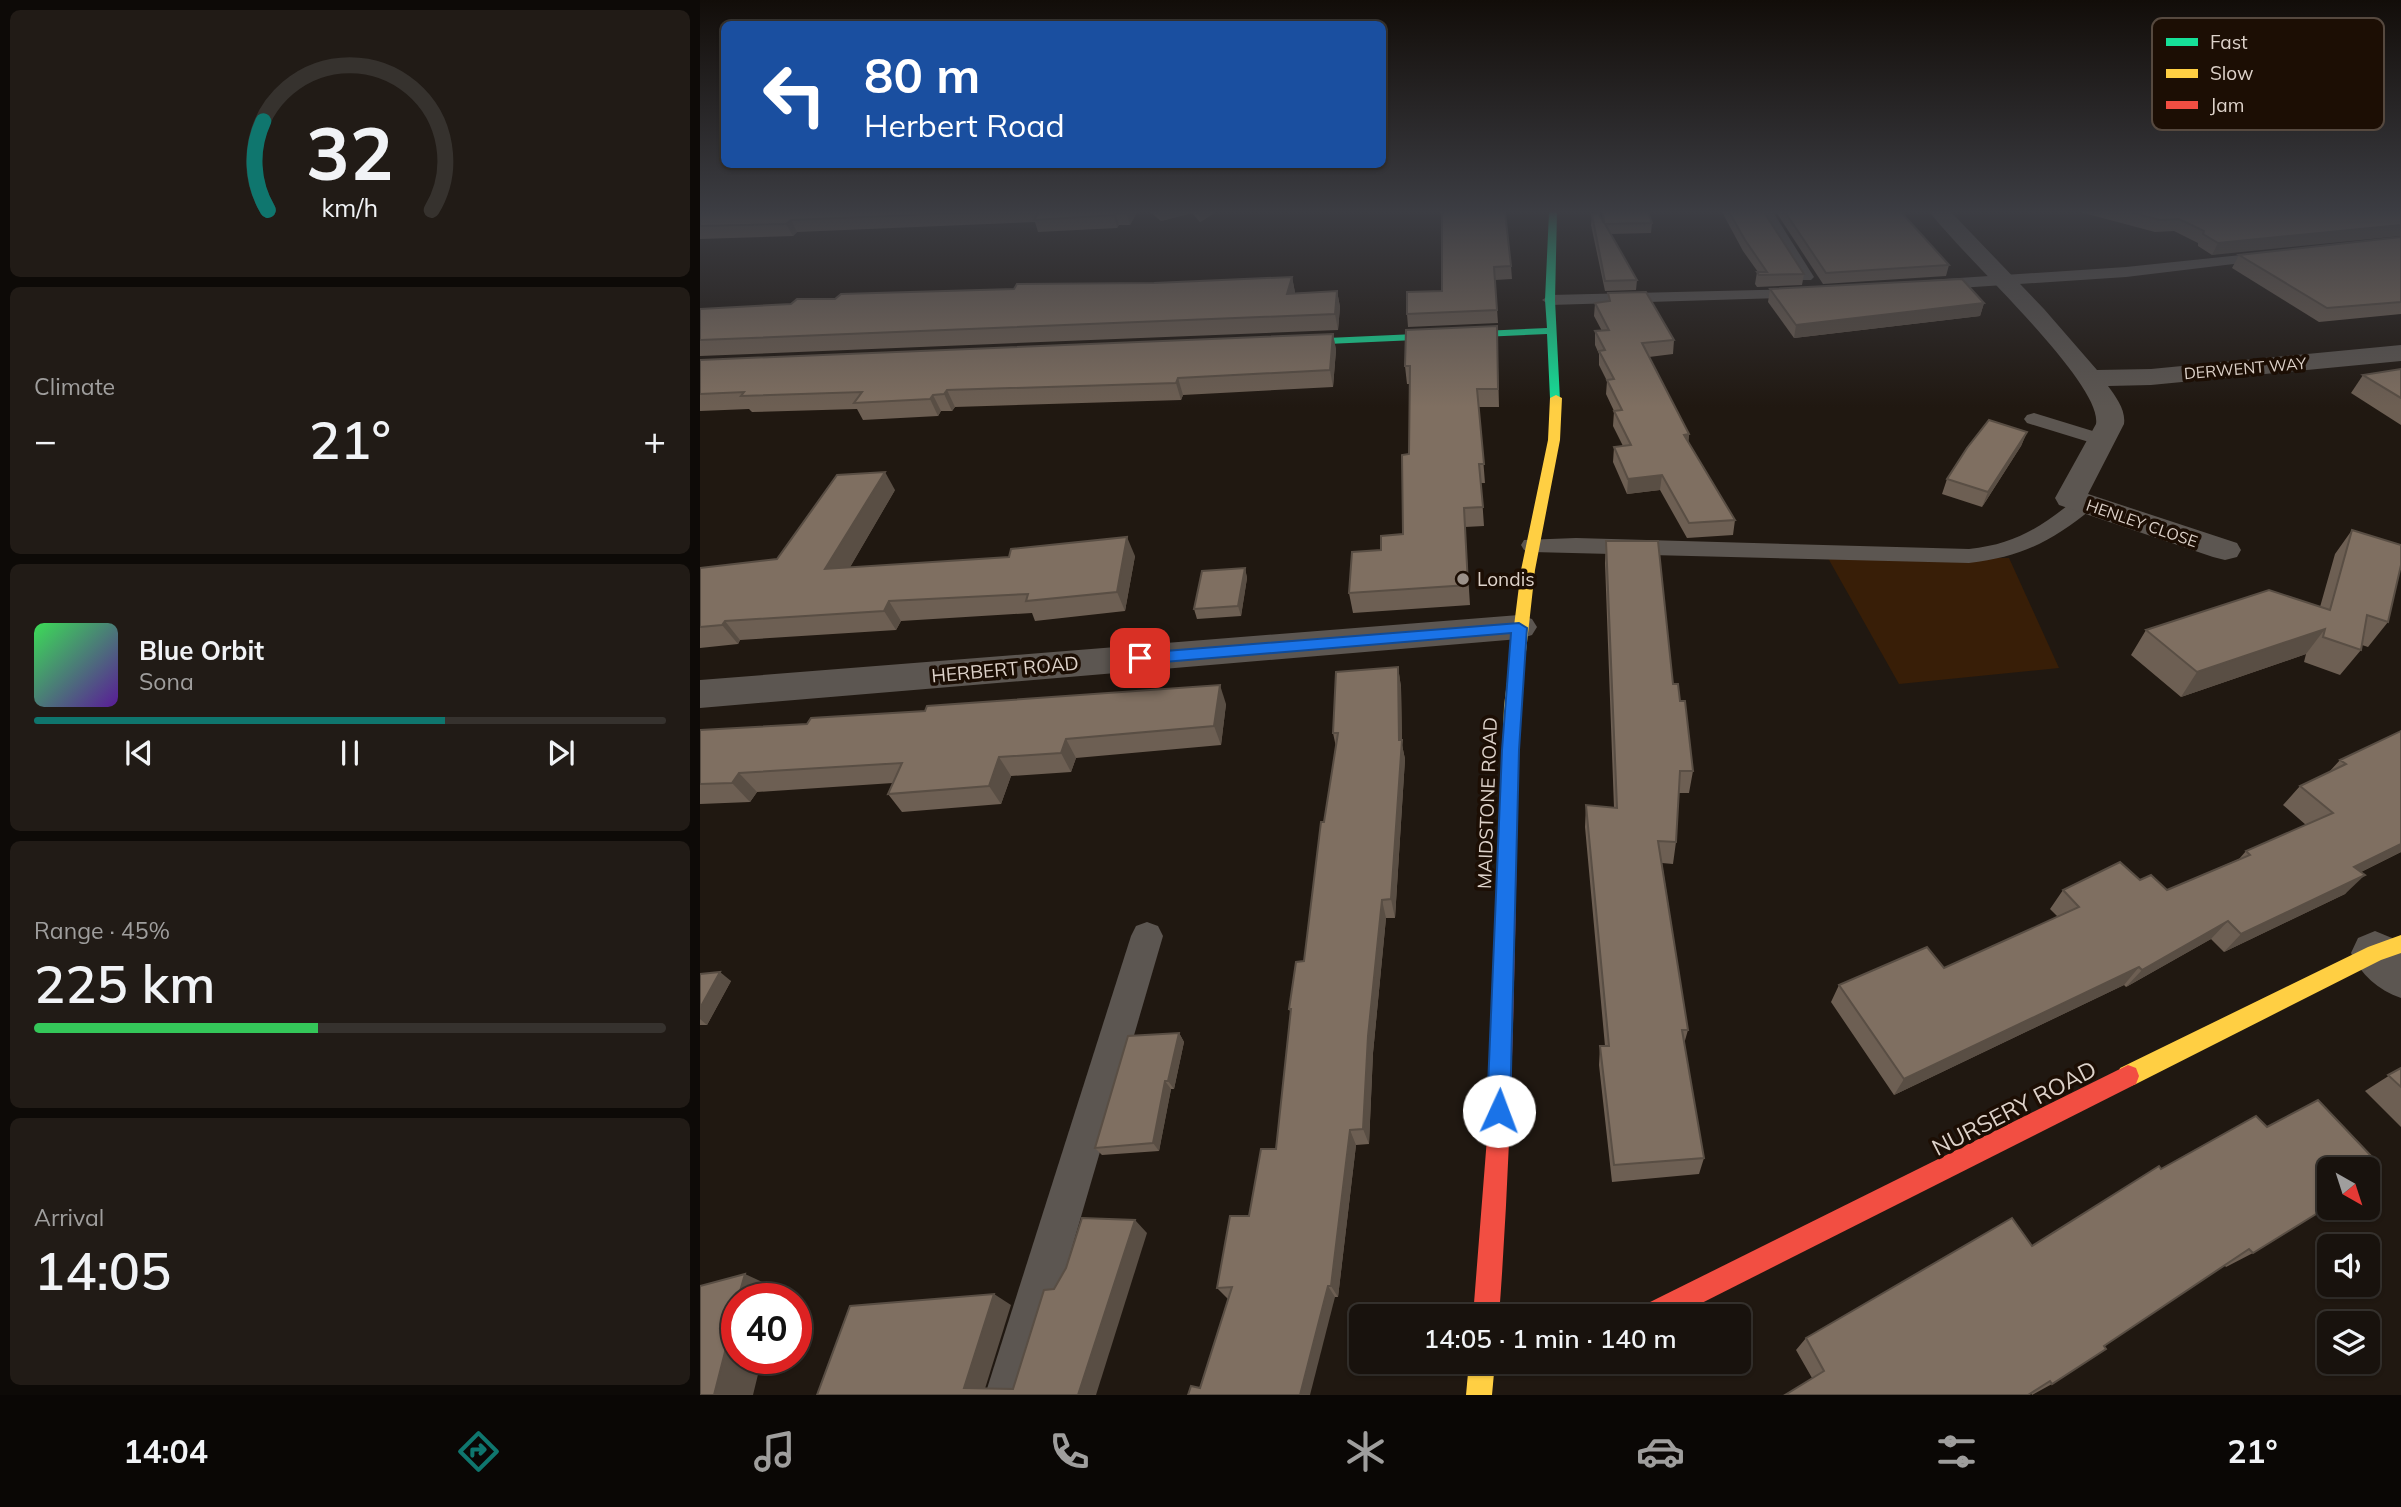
<!DOCTYPE html>
<meta charset="utf-8">
<style>
:root{--surface:#18120d;--page:#211b16;--text:#f1f3f6;--muted:#9f9e9d;--line:#36322e;--accent:#0f766e}
body{margin:0;font-family:Mulish,sans-serif;background:var(--page);color:var(--text);height:100vh;display:flex;flex-direction:column;font-size:26px;white-space:nowrap}
*{box-sizing:border-box;margin:0}
p{font-size:23px;color:var(--muted)}
.icon{flex:none;width:38px;height:38px;fill:none;stroke:currentColor;stroke-width:2;stroke-linecap:round;stroke-linejoin:round}
.map{position:relative;flex:1;overflow:hidden}
.details{display:flex;flex-direction:column;gap:10px;padding:10px;background:#0d0a07;width:700px}
.details>*{flex:none}
.guide{position:absolute;left:21px;top:21px;width:665px;height:147px;border-radius:10px;box-shadow:0 2px 5px #0004,0 0 0 2px var(--line);background:#1a4fa0;color:#fff;overflow:hidden}
.needle{width:46px;rotate:141deg}
.fabs{position:absolute;left:1617px;top:1157px;display:grid;gap:14px}
.fabs a{display:grid;place-items:center;width:63px;height:63px;border-radius:10px;background:var(--surface);box-shadow:0 2px 5px #0004,0 0 0 2px var(--line);font-size:35px}
.speed{position:absolute;left:21px;top:1283px;display:flex;gap:14px;font-size:35px;font-weight:700;text-align:center}
.speed>*{display:grid;place-content:center;width:91px;height:91px;border-radius:50%;background:var(--surface);box-shadow:0 2px 5px #0004,0 0 0 2px var(--line);line-height:1}
.speed .limit{border:10px solid #d22;background:#fff;color:#111}
.pin{position:absolute;display:grid;place-items:center;width:60px;height:60px;color:#fff;margin:-30px;border-radius:14px;box-shadow:0 4px 10px #0006}
.me{position:absolute;width:77px;margin:-38px;rotate:2deg;stroke-linejoin:round;filter:drop-shadow(0 0 5px #0008)}
.turn{display:flex;align-items:center;gap:24px;height:147px;padding:0 28px;font-size:32px}
.turn .icon{width:91px;height:91px;stroke-width:2.5}
.turn b{display:block;font-size:49px;line-height:60px}
.big{font-size:52px;font-weight:600;line-height:1.1}
.details .card{flex:1;display:flex;flex-direction:column;justify-content:center;gap:10px;min-width:0;padding:0 24px;border-radius:10px;background:var(--page)}
.details .dial{align-items:center;gap:0}
.dial svg{height:182px;overflow:visible;fill:none;stroke:var(--line);stroke-width:7;stroke-linecap:round;text-anchor:middle}
.dial text{fill:var(--text);stroke:none}
.song{display:flex;align-items:center;gap:21px}
.cover{width:84px;height:84px;border-radius:10px;background:linear-gradient(135deg,hsl(130 70% 55%),hsl(270 70% 35%))}
.played{height:7px;border-radius:4px;background:linear-gradient(90deg,var(--accent) 65%,var(--line) 65%)}
.keys{display:flex;justify-content:space-around;direction:ltr}
.heat{display:flex;justify-content:space-between;align-items:center;font-size:38px;direction:ltr}
.charge{height:10px;border-radius:5px;background:linear-gradient(90deg,#34c759 45%,var(--line) 0)}
.trip{position:absolute;left:649px;top:1304px;width:402px;height:70px;border-radius:10px;background:var(--surface);box-shadow:0 2px 5px #0004,0 0 0 2px var(--line);font-weight:600;line-height:70px;text-align:center}
.tab-bar{display:flex;height:112px;justify-content:space-around;align-items:center;background:#0a0705;color:var(--muted)}
.tab-bar .icon{width:49px;height:49px}
.tab-bar .selected{color:var(--accent)}
.tab-bar b{font-size:32px;color:var(--text)}
main{display:flex;flex:1;min-height:0}
.map>svg:first-child{display:block}
.green{fill:#381e07}
.lines{fill:none;stroke-linecap:round;stroke-linejoin:round}
.lane{fill:#5c5651;fill-rule:evenodd}
.street{fill:#5c5651;fill-rule:evenodd}
.fast{fill:#16e098;fill-rule:evenodd}
.slow{fill:#ffcf43;fill-rule:evenodd}
.jam{fill:#f24e42;fill-rule:evenodd}
.wall{fill:#6d5f53}
.shaded-wall{fill:#594e44}
.building{fill:#7f6f61;stroke:#594e44;stroke-width:2}
.route{fill:#1a73e8;stroke:#114b97;stroke-width:2}
.poi-dot{fill:#9b9189;stroke:#1c0e04;stroke-width:2.5}
.labels{text-anchor:middle;dominant-baseline:central;stroke-width:7;stroke-linejoin:round;paint-order:stroke}
.far-street-label{font-size:16px;fill:#ddd2ca;stroke:#1c0e04}
.poi-label{font-size:19px;fill:#ddd2ca;stroke:#1c0e04;text-anchor:start}
.street-label{font-size:19px;fill:#ddd2ca;stroke:#1c0e04}
.near-street-label{font-size:23px;fill:#ddd2ca;stroke:#1c0e04}
.key{fill:#1c0e04;stroke:#56493f;stroke-width:2}
.key-label{font-size:19px;fill:#ddd2ca}
</style>
<main>
<section class="details">
<div class="card dial"><svg viewBox="0 0 100 80">
<path d="M14 69A42 42 0 1 1 86 69"/>
<path d="M14 69A42 42 0 0 1 12 30" stroke="#0f766e"/>
<text x="50" y="56" font-size="32" font-weight="700">32</text>
<text x="50" y="72" font-size="11">km/h</text>
</svg></div>
<div class="card"><p>Climate</p>
<div class="heat"><a>−</a><b class="big">21°</b><a>+</a></div>
</div>
<div class="card">
<div class="song"><i class="cover"></i><div><b>Blue Orbit</b><p>Sona</p></div></div>
<div class="played"></div>
<div class="keys"><svg class="icon" aria-label="previous" viewBox="0 0 24 24"><path d="M18 5L8 12l10 7zM5 5v14"/></svg><svg class="icon" aria-label="pause" viewBox="0 0 24 24"><path d="M8 5v14M16 5v14"/></svg><svg class="icon" aria-label="next" viewBox="0 0 24 24"><path d="M6 5l10 7-10 7zM19 5v14"/></svg></div>
</div>
<div class="card"><p>Range · 45%</p><b class="big">225 km</b><div class="charge"></div></div>
<div class="card"><p>Arrival</p><b class="big">14:05</b></div>
</section>
<div class="map">
<svg width="1701" height="1395" viewBox="0 0 1701 1395">
<rect width="100%" height="100%" fill="#201811"/>
<polygon class="green" points="1128,558 1309,558 1359,668 1199,684"/>
<g class="lines">
<g class="lane">
<polygon points="1059,212 1073,212 1114,277 1111,280 1101,280"/>
<polygon points="1570,252 1575,253 1577,256 1575,259 1426,277 1229,290 1221,285 1229,280 1426,267"/>
<polygon points="1103,289 1109,291 1111,294 1109,297 850,305 842,300 850,295"/>
<polygon points="1334,413 1409,436 1412,440 1402,446 1327,423 1324,419 1327,415"/>
<path d="M 1385,497 L 1393,498 L 1396,503 L 1393,508 C 1352,541 1322,557 1269,563 L 832,552 L 824,550 L 821,545 L 824,540 L 876,538 L 1269,549 C 1316,544 1341,527 1377,498 Z"/>
<polygon points="447,922 458,926 463,936 329,1395 285,1395 431,936 436,926"/>
</g>
<g class="street">
<path d="M 1230,212 L 1251,212 L 1344,309 L 1397,370 L 1451,369 L 1701,345 L 1701,361 L 1451,385 L 1408,386 C 1416,397 1426,410 1424,424 L 1388,494 L 1537,543 L 1541,550 L 1537,557 L 1525,560 L 1513,557 L 1359,505 L 1355,498 L 1396,424 C 1403,382 1258,252 1230,212 Z"/>
<polygon points="819,615 832,619 837,627 832,635 819,639 0,708 0,680"/>
<path d="M 1675,931 L 1692,938 L 1701,945 L 1701,998 C 1678,990 1661,975 1651,953 L 1658,938 Z"/>
</g>
<polygon class="fast" points="849,212 857,212 855,300 860,400 850,398 847,334 583,346 578,343 583,340 847,328 845,300"/>
<g class="slow">
<polygon points="856,395 862,398 860,440 835,570 820,706 817,840 814,845 808,847 802,845 799,840 804,706 821,570 848,440 850,398"/>
<polygon points="1701,935 1701,953 1681,960 1436,1084 1428,1087 1420,1084 1417,1076 1420,1068 1668,947"/>
<polygon points="769,1362 795,1362 792,1395 766,1395"/>
</g>
<g class="jam">
<path d="M 808,833 L 814,835 L 817,840 C 814,999 811,1158 799,1316 L 773,1316 L 787,1138 L 799,840 L 802,835 Z"/>
<polygon points="1428,1065 1436,1068 1439,1076 1436,1084 976,1316 936,1316 940,1307"/>
</g>
</g>
<g class="wall">
<polygon points="0,212 437,212 430,225 419,225 417,228 338,232 335,222 97,232 93,236 0,239"/>
<polygon points="450,212 516,212 500,222 492,213 461,221"/>
<polygon points="742,212 811,266 812,279 795,280 798,323 708,327 707,314 742,291"/>
<polygon points="902,212 948,212 952,223 951,233 910,234 937,280 936,290 905,291 891,225 892,215 903,221"/>
<polygon points="1022,212 1064,212 1104,274 1102,285 1057,287 1055,284 1057,272 1058,272 1043,251"/>
<polygon points="1076,212 1201,212 1249,265 1246,276 1123,284"/>
<polygon points="1380,212 1701,212 1512,255 1498,246 1498,243 1474,231 1455,232"/>
<polygon points="1701,237 1701,314 1619,322 1532,268 1539,255"/>
<polygon points="592,277 595,293 637,291 640,307 638,330 0,356 0,309 91,304 135,299 314,289"/>
<polygon points="1070,289 1284,303 1280,316 1094,338 1068,302"/>
<polygon points="908,293 974,340 973,354 949,357 989,434 988,442 1035,520 1033,535 987,538 960,490 927,494 913,462 914,447 923,446 913,426 914,411 906,394 907,381 899,365 899,354 895,345 895,331 902,331 894,316 895,303 908,302"/>
<polygon points="797,326 799,407 779,407 785,483 781,483 784,526 765,527 770,605 653,613 649,593 681,550 703,534 709,454 709,384 707,384 705,366"/>
<polygon points="633,334 636,350 633,387 483,395 481,400 255,407 252,411 241,411 238,416 163,420 157,409 52,412 49,409 0,411 0,360"/>
<polygon points="1701,369 1701,425 1651,393 1663,375"/>
<polygon points="1327,432 1321,446 1282,507 1242,494 1247,479"/>
<polygon points="195,490 150,567 435,556 425,611 335,621 332,613 201,621 196,630 40,640 38,644 0,648 0,568 77,559"/>
<polygon points="1652,530 1688,622 1668,647 1662,645 1661,650 1640,675 1604,662 1606,654 1481,697 1431,655 1446,630 1620,607 1635,554"/>
<polygon points="906,541 973,684 993,771 989,793 979,793 976,842 973,864 962,863 988,1030 984,1044 1004,1158 999,1174 912,1182 899,1065 900,1046 905,1046 885,827 886,805 914,808 905,563"/>
<polygon points="545,568 547,578 541,616 497,619 494,609"/>
<polygon points="698,667 701,687 702,745 705,759 695,918 686,918 673,1053 669,1144 656,1145 638,1297 635,1297 500,1388 528,1299 517,1288 549,1216 576,1149 591,1014 589,1009 604,961 636,747 633,733"/>
<polygon points="526,704 521,745 376,758 371,772 311,776 301,804 202,812 188,794 193,783 57,792 50,802 0,804 0,730"/>
<polygon points="1701,731 1701,852 1661,872 1645,894 1524,952 1511,939 1426,987 1424,985 1194,1095 1131,1002 1139,985 1244,968 1358,917 1350,909 1363,890 1440,880 1467,890 1539,859 1546,851 1606,825 1583,805 1600,786 1629,772 1640,760"/>
<polygon points="0,974 31,981 7,1025 0,1025"/>
<polygon points="479,1033 484,1042 474,1089 471,1089 459,1151 402,1155 395,1148"/>
<polygon points="1701,1068 1701,1127 1665,1091"/>
<polygon points="1461,1169 1623,1189 1553,1253 1526,1267 1524,1265 1404,1346 1352,1384 1332,1395 1331,1393 1112,1378 1096,1350 1106,1338 1332,1246"/>
</g>
<g class="shaded-wall">
<polygon points="426,212 437,212 430,225"/>
<polygon points="459,212 492,212 492,213 461,221"/>
<polygon points="498,212 516,212 500,222"/>
<polygon points="415,213 419,225 417,228 414,215"/>
<polygon points="91,220 97,232 93,236 86,224"/>
<polygon points="1701,225 1701,236 1512,255 1518,243"/>
<polygon points="592,277 595,292 590,309 587,294"/>
<polygon points="637,291 640,307 638,330 635,314"/>
<polygon points="1284,303 1280,316 1094,338 1096,325"/>
<polygon points="633,334 636,350 633,387 630,370"/>
<polygon points="478,378 483,395 481,400 476,383"/>
<polygon points="247,390 255,407 252,411 244,394"/>
<polygon points="233,395 241,411 238,416 230,399"/>
<polygon points="1327,432 1321,446 1282,507 1288,492"/>
<polygon points="989,434 988,449 984,435"/>
<polygon points="185,472 195,490 138,588 125,569"/>
<polygon points="962,475 960,490 927,494 928,479"/>
<polygon points="427,537 435,556 425,611 417,592"/>
<polygon points="545,568 547,578 541,616 538,606"/>
<polygon points="189,601 201,621 196,630 184,611"/>
<polygon points="25,621 40,640 38,644 22,625"/>
<polygon points="1625,629 1606,654 1481,697 1497,672"/>
<polygon points="698,667 701,687 702,745 705,759 695,918 691,899 699,740"/>
<polygon points="520,685 526,704 521,745 514,726"/>
<polygon points="366,739 376,758 371,772 361,753"/>
<polygon points="299,757 311,776 301,804 289,786"/>
<polygon points="39,773 57,792 50,802 32,783"/>
<polygon points="1701,844 1701,852 1635,885 1654,867"/>
<polygon points="1665,875 1645,894 1524,952 1541,934"/>
<polygon points="682,900 686,918 673,1053 669,1144 663,1129 668,1036"/>
<polygon points="1528,921 1511,939 1426,987 1442,970"/>
<polygon points="1439,967 1424,985 1194,1095 1204,1079"/>
<polygon points="20,972 31,981 7,1025 0,1019 0,1008"/>
<polygon points="479,1033 484,1042 474,1089 468,1081"/>
<polygon points="465,1081 471,1089 459,1151 453,1143"/>
<polygon points="650,1130 656,1145 638,1297 631,1286"/>
<polygon points="435,1220 447,1233 396,1395 378,1395"/>
<polygon points="45,1274 78,1289 75,1298 38,1298"/>
<polygon points="628,1286 635,1297 610,1395 600,1395"/>
<polygon points="294,1294 311,1305 283,1395 264,1388"/>
<polygon points="37,1305 37,1358 62,1358 53,1395 14,1395"/>
</g>
<g class="building">
<polygon points="0,212 285,212 91,220 86,224 0,226"/>
<polygon points="339,212 426,212 415,213 414,215 334,220"/>
<polygon points="742,212 805,212 811,266 794,267 797,310 707,314 707,292 742,291"/>
<polygon points="903,212 948,212 952,223 905,224 937,280 905,281 892,215 898,213 904,223"/>
<polygon points="1029,212 1064,212 1104,274 1059,275 1057,272 1067,272 1045,240"/>
<polygon points="1085,212 1201,212 1249,265 1126,273"/>
<polygon points="1430,212 1701,212 1701,225 1518,243 1503,234 1504,231 1479,219 1460,220"/>
<polygon points="1701,237 1701,302 1627,308 1539,255"/>
<polygon points="592,277 587,294 637,291 635,314 0,340 0,309 91,304 97,299 135,299 141,294 314,289 317,284 454,283"/>
<polygon points="1262,279 1284,303 1096,325 1070,289"/>
<polygon points="946,292 974,340 942,343 989,434 984,435 1035,520 989,523 962,475 928,479 914,447 931,445 914,411 922,410 907,380 914,379 899,351 905,350 895,331 909,330 895,303 910,301 908,293"/>
<polygon points="797,326 798,389 777,389 784,464 779,464 783,507 764,508 768,585 649,593 652,552 681,550 681,536 703,534 702,455 709,454 710,366 705,366 706,330"/>
<polygon points="633,334 630,370 478,378 476,383 247,390 244,394 233,395 230,399 154,403 162,392 41,396 44,392 0,394 0,360"/>
<polygon points="1701,369 1701,398 1663,375"/>
<polygon points="1289,420 1327,432 1288,492 1247,479 1267,448"/>
<polygon points="185,472 125,569 309,557 311,549 427,537 417,592 326,601 328,594 189,601 184,611 25,621 22,625 0,627 0,568 77,559 137,475"/>
<polygon points="1652,530 1701,545 1701,565 1688,622 1667,615 1661,650 1623,637 1625,629 1497,672 1446,630 1569,590 1630,610"/>
<polygon points="906,541 958,541 973,684 978,684 980,701 985,701 993,771 980,771 976,842 958,841 988,1030 982,1030 1004,1158 914,1165 900,1046 909,1046 886,805 917,808"/>
<polygon points="545,568 538,606 494,609 502,571"/>
<polygon points="698,667 699,740 702,740 691,899 682,900 668,1036 663,1129 650,1130 631,1286 628,1286 600,1395 488,1395 491,1386 500,1388 532,1287 517,1288 530,1216 549,1216 561,1149 576,1149 591,1009 589,1009 596,962 604,961 621,822 624,822 638,733 633,733 636,672"/>
<polygon points="520,685 514,726 366,739 361,753 299,757 289,786 188,794 202,763 39,773 32,783 0,784 0,730 107,724 111,718 225,711 227,706"/>
<polygon points="1701,731 1701,844 1654,867 1665,875 1541,934 1528,921 1442,970 1439,967 1204,1079 1139,985 1227,947 1244,968 1379,907 1363,890 1420,862 1440,880 1451,875 1467,890 1550,855 1546,851 1633,813 1600,786 1646,764 1640,760"/>
<polygon points="20,972 0,1008 0,974"/>
<polygon points="479,1033 468,1081 465,1081 453,1143 395,1148 428,1036"/>
<polygon points="1701,1068 1701,1087 1688,1075"/>
<polygon points="1618,1100 1674,1159 1656,1169 1629,1169 1629,1184 1622,1188 1629,1196 1629,1206 1553,1253 1549,1249 1404,1346 1406,1349 1352,1384 1350,1381 1328,1395 1085,1395 1124,1371 1106,1338 1312,1218 1332,1246 1459,1166 1461,1169 1556,1116 1567,1127"/>
<polygon points="382,1218 435,1220 378,1395 117,1395 150,1306 294,1294 264,1388 313,1389 344,1290 354,1289 366,1268"/>
<polygon points="45,1274 38,1298 37,1298 37,1305 14,1395 0,1395 0,1286"/>
</g>
<linearGradient id="sky" x2="0" y2="1"><stop stop-color="#120d09"/><stop offset="0.52" stop-color="#3c3d43"/><stop offset="1" stop-color="#3c3d43" stop-opacity="0"/></linearGradient>
<rect width="1701" height="407" fill="url(#sky)"/>
<polygon class="route" points="819,623 827,628 819,750 810,1111 807,1118 799,1122 791,1118 787,1111 802,750 811,633 440,664 432,658 440,653"/>
<circle class="poi-dot" cx="763" cy="579" r="7"/>
<g class="labels">
<g class="far-street-label">
<text transform="translate(1545 368) rotate(-5)">DERWENT WAY</text>
<text transform="translate(1442 523) rotate(19)">HENLEY CLOSE</text>
</g>
<g class="poi-label">
<text x="777" y="579">Londis</text>
</g>
<g class="street-label">
<text transform="translate(305 669) rotate(-5)">HERBERT ROAD</text>
<text transform="translate(787 803) rotate(-88)">MAIDSTONE ROAD</text>
</g>
<g class="near-street-label">
<text transform="translate(1314 1108) rotate(-27)">NURSERY ROAD</text>
</g>
</g>
<rect x="1452" y="18" width="232" height="112" rx="10" class="key"/>
<rect x="1466" y="38" width="32" height="8" fill="#16e098"/>
<rect x="1466" y="69" width="32" height="9" fill="#ffcf43"/>
<rect x="1466" y="101" width="32" height="8" fill="#f24e42"/>
<g class="key-label">
<text x="1510" y="49">Fast</text>
<text x="1510" y="80">Slow</text>
<text x="1510" y="112">Jam</text>
</g>
</svg>
<div class="fabs">
<a><svg class="needle" viewBox="-14 -14 28 28"><path d="M0-13l5 13h-10z" fill="#e53935"/><path d="M0 13l5-13h-10z" fill="#9f9e9d"/></svg></a>
<a><svg class="icon" aria-label="sound" viewBox="0 0 24 24"><path d="M4 9h4l5-4v14l-5-4H4zM17 9q2 3 0 6"/></svg></a>
<a><svg class="icon" aria-label="layers" viewBox="0 0 24 24"><path d="M12 4l9 5-9 5-9-5zM3 14l9 5 9-5"/></svg></a>
</div>
<div class="speed"><div class="limit">40</div></div>
<div class="pin" style="left:440px;top:658px;background:#d93025"><svg class="icon" aria-label="arrive" viewBox="0 0 24 24"><path d="M6 21V4h12l-3 4 3 4H6"/></svg></div>
<svg class="me" style="left:799px;top:1111px" viewBox="-20 -20 40 40"><circle r="19" fill="#fff"/><path d="M0-13L10 11 0 6-10 11z" fill="#1a73e8"/></svg>
<div class="trip">14:05 · 1 min · 140 m</div>
<div class="guide">
<div class="turn"><svg class="icon" aria-label="left" viewBox="0 0 24 24"><path d="M17 20v-9H6M10 6l-5 5 5 5"/></svg><div><b>80 m</b>Herbert Road</div></div>
</div>
</div>
</main>
<nav class="tab-bar">
<b>14:04</b>
<svg class="icon selected" aria-label="directions" viewBox="0 0 24 24"><path d="M12 3l9 9-9 9-9-9zM9 14v-3h6M13 9l2 2-2 2"/></svg>
<svg class="icon" aria-label="music" viewBox="0 0 24 24"><path d="M9 18V5l10-2v13"/><circle cx="6" cy="18" r="3"/><circle cx="16" cy="16" r="3"/></svg>
<svg class="icon" aria-label="phone" viewBox="0 0 24 24"><path d="M5 4h4l2 5-3 2q2 4 5 5l2-3 5 2v4C11 20 4 13 5 4z"/></svg>
<svg class="icon" aria-label="climate" viewBox="0 0 24 24"><path d="M12 3v18M4 7l16 10M4 17L20 7"/></svg>
<svg class="icon" aria-label="car" viewBox="0 0 24 24"><path d="M5 17H2v-5l4-1 3-4h7l3 4 3 1v5h-3M9 17h6M6 11h13"/><circle cx="7" cy="17" r="2"/><circle cx="17" cy="17" r="2"/></svg>
<svg class="icon" aria-label="filters" viewBox="0 0 24 24"><path d="M4 7h16M4 17h16"/><circle cx="9" cy="7" r="2"/><circle cx="15" cy="17" r="2"/></svg>
<b>21°</b>
</nav>
